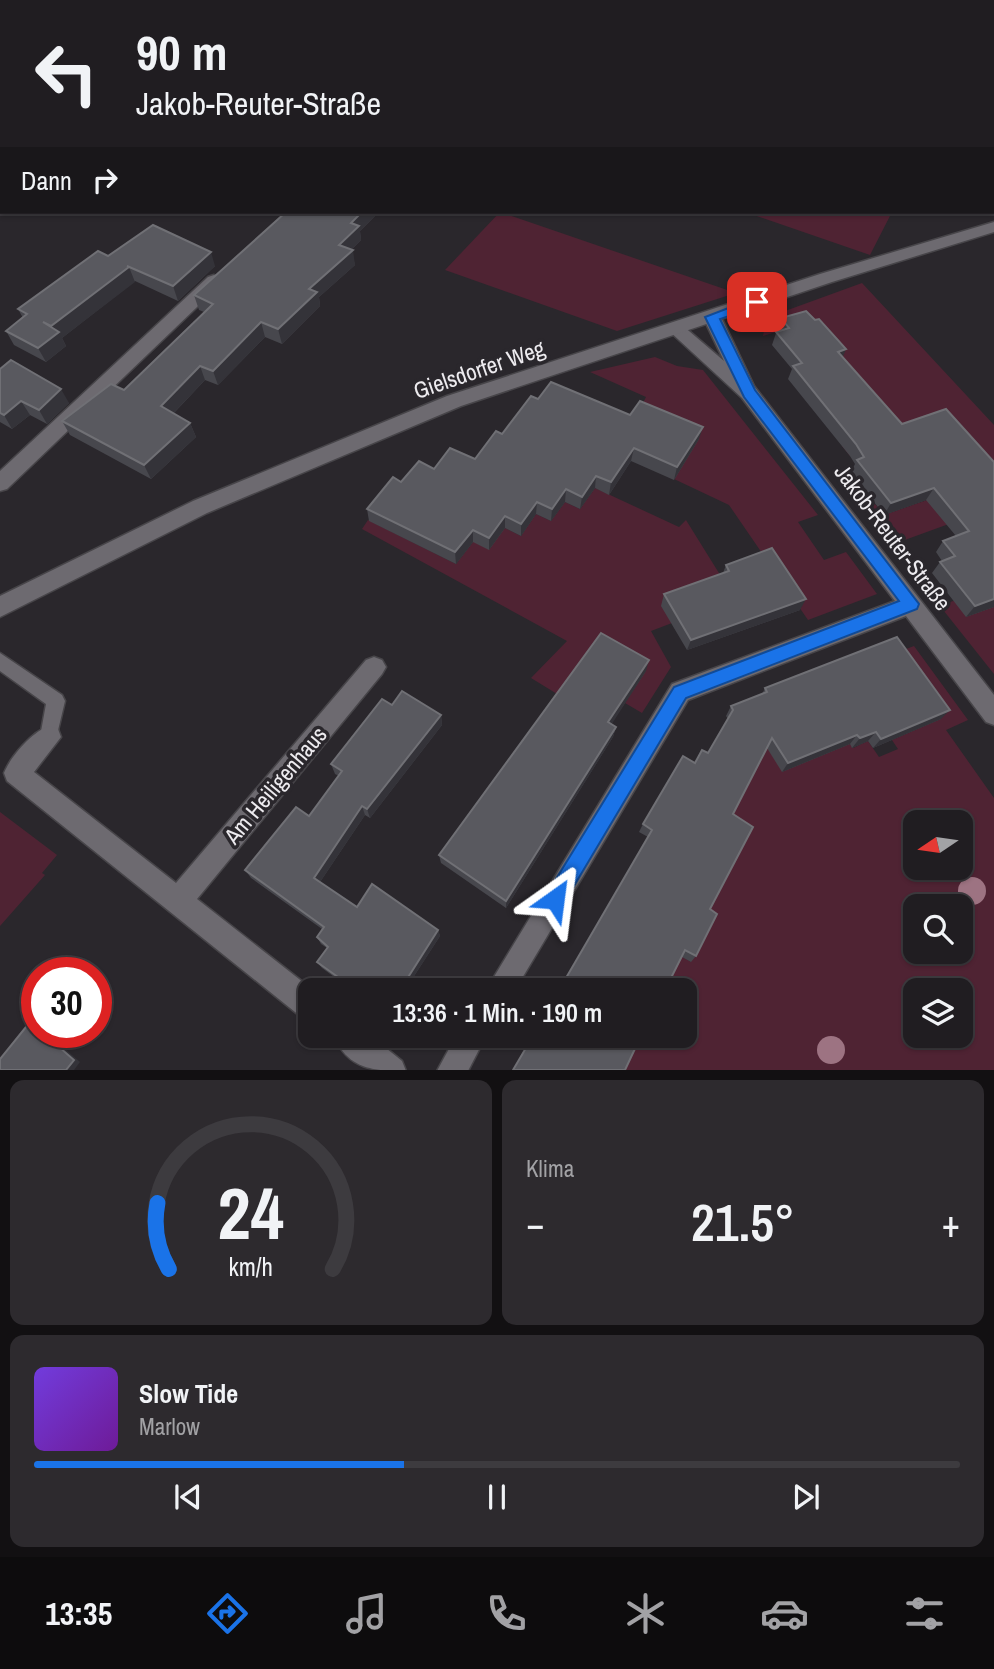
<!DOCTYPE html>
<html lang="de">
<meta charset="utf-8">
<style>
:root{--surface:#201d21;--page:#2d2a2e;--text:#f1f3f6;--muted:#a2a2a5;--line:#3d3b3f;--accent:#1a73e8}
body{margin:0;font-family:"Archivo Narrow",sans-serif;background:var(--page);color:var(--text);height:100vh;display:flex;flex-direction:column;font-size:26px;white-space:nowrap}
*{box-sizing:border-box;margin:0}
p{font-size:23px;color:var(--muted)}
.icon{flex:none;width:38px;height:38px;fill:none;stroke:currentColor;stroke-width:2;stroke-linecap:round;stroke-linejoin:round}
.map{position:relative;height:1070px;overflow:hidden}
.details{display:flex;flex-direction:column;gap:10px;padding:10px;background:#121012;flex:1}
.details>*{flex:none}
.guide{position:absolute;left:0px;top:0px;width:994px;height:214px;box-shadow:0 2px 5px #0004,0 0 0 2px var(--line);background:#201d21;color:var(--text);overflow:hidden}
.needle{width:46px;rotate:257deg}
.buttons{position:absolute;left:903px;top:810px;display:grid;gap:14px}
.buttons a{display:grid;place-items:center;width:70px;height:70px;border-radius:14px;background:var(--surface);box-shadow:0 2px 5px #0004,0 0 0 2px var(--line);font-size:35px}
.speed{position:absolute;left:21px;top:957px;display:flex;gap:14px;font-size:35px;font-weight:700;text-align:center}
.speed>*{display:grid;place-content:center;width:91px;height:91px;border-radius:50%;background:var(--surface);box-shadow:0 2px 5px #0004,0 0 0 2px var(--line);line-height:1}
.speed .limit{border:10px solid #d22;background:#fff;color:#111}
.pin{position:absolute;display:grid;place-items:center;width:60px;height:60px;color:#fff;margin:-30px;border-radius:14px;box-shadow:0 4px 10px #0006}
.me{position:absolute;width:77px;margin:-38px;rotate:31deg;stroke-linejoin:round;filter:drop-shadow(0 0 5px #0008)}
.turn{display:flex;align-items:center;gap:24px;height:147px;padding:0 21px;font-size:32px}
.turn .icon{width:91px;height:91px;stroke-width:2.5}
.turn b{display:block;font-size:49px;line-height:60px}
.then{display:flex;align-items:center;height:66px;padding:0 21px;background:#0003;gap:14px;font-size:26px}
.big{font-size:52px;font-weight:600;line-height:1.1}
.details .card{flex:1;display:flex;flex-direction:column;justify-content:center;gap:10px;min-width:0;padding:0 24px;border-radius:14px;background:var(--page)}
.details .dial{align-items:center;gap:0}
.dial svg{height:182px;overflow:visible;fill:none;stroke:var(--line);stroke-width:7;stroke-linecap:round;text-anchor:middle}
.dial text{fill:var(--text);stroke:none}
.song{display:flex;align-items:center;gap:21px}
.cover{width:84px;height:84px;border-radius:10px;background:linear-gradient(135deg,hsl(260 70% 55%),hsl(280 70% 35%))}
.played{height:7px;border-radius:4px;background:linear-gradient(90deg,var(--accent) 40%,var(--line) 40%)}
.keys{display:flex;justify-content:space-around;direction:ltr}
.heat{display:flex;justify-content:space-between;align-items:center;font-size:38px;direction:ltr}
.details .tiles{flex:1;display:grid;gap:10px;grid-template-columns:1fr 1fr}
.card:last-child{grid-column:span 2}
.trip{position:absolute;left:298px;top:978px;width:399px;height:70px;border-radius:14px;background:var(--surface);box-shadow:0 2px 5px #0004,0 0 0 2px var(--line);font-weight:600;line-height:70px;text-align:center}
.dock{display:flex;height:112px;justify-content:space-around;align-items:center;background:#0d0c0d;color:var(--muted)}
.dock .icon{width:49px;height:49px}
.dock .selected{color:var(--accent)}
.dock b{font-size:32px;color:var(--text)}
.map>svg:first-child{display:block}
.green{fill:#4f2333;fill-rule:evenodd}
.lines{fill:none;stroke-linecap:round;stroke-linejoin:round}
.lane-casing{stroke:#474549;stroke-width:3}
.street-casing{stroke:#474549;stroke-width:3}
.secondary-casing{stroke:#474549;stroke-width:3}
.lane{fill:#6d6a70;fill-rule:evenodd}
.street{fill:#6d6a70;fill-rule:evenodd}
.secondary{fill:#6d6a70;fill-rule:evenodd}
.tree{fill:#9d7382}
.wall{fill:#47474d}
.shaded-wall{fill:#343339}
.building{fill:#59595f;stroke:#707075;stroke-width:2}
.route{fill:#1a73e8;stroke:#114b97;stroke-width:2}
.labels{text-anchor:middle;dominant-baseline:central;stroke-width:7;stroke-linejoin:round;paint-order:stroke}
.street-label{font-size:23px;fill:#edebef;stroke:#2a272c}
</style>
<div class="map">
<svg width="994" height="1071" viewBox="0 0 994 1071">
<rect width="100%" height="100%" fill="#2a272c"/>
<g class="green">
<polygon points="500,212 736,293 617,331 445,270"/>
<polygon points="745,212 892,212 870,255"/>
<polygon points="862,283 994,425 994,489 957,521 891,545 864,508 875,504 884,515 927,500 880,446 850,456 842,446 865,439 802,324 763,336 766,320 774,315"/>
<polygon points="655,357 677,366 703,370 818,515 798,522 824,560 846,552 877,594 808,620 729,505 674,479 638,413 646,397 590,372"/>
<polygon points="595,488 679,527 686,520 727,586 662,606 672,623 651,631 671,667 642,713 625,703 645,671 562,697 531,678 567,641 362,529 368,520 456,564 473,542 505,528 521,536 536,514 551,521 565,502 580,509"/>
<polygon points="953,601 994,607 994,674 940,606"/>
<path d="M 914,646 L 968,720 L 946,730 L 994,798 L 994,1070 L 624,1071 L 641,1036 L 684,1036 L 684,990 L 663,990 L 681,956 L 691,962 L 687,905 L 728,822 L 753,735 L 850,744 L 853,748 L 868,741 L 879,757 L 898,749 L 892,740 L 940,719 L 893,654 ZM 915,822 L 961,822 L 961,868 L 915,868 ZM 915,906 L 961,906 L 961,952 L 915,952 ZM 915,990 L 961,990 L 961,1036 L 915,1036 Z"/>
<polygon points="0,812 57,855 42,873 45,875 0,926"/>
</g>
<g class="lines">
<defs>
<polygon id="lane" points="0,653 62,695 65,701 55,743 49,746 43,743 40,737 46,704 0,671"/>
<g id="street">
<polygon points="504,0 517,0 503,2"/>
<polygon points="214,275 223,281 220,285 7,489 0,491 0,471 208,277"/>
<polygon points="712,311 721,317 754,386 994,695 994,725 986,722 906,616 688,700 515,990 486,990 672,684 895,601 742,398 667,329 670,325 682,325 724,361 703,317"/>
<path d="M 374,657 L 382,660 L 386,667 L 382,674 L 197,899 L 313,990 L 310,990 L 310,1020 L 300,1016 L 7,781 L 4,773 C 11,756 32,732 49,726 L 58,729 L 61,737 L 34,772 L 176,883 L 366,660 Z"/>
<path d="M 334,1036 L 371,1036 L 402,1061 L 406,1071 C 375,1071 348,1070 334,1036 Z"/>
<polygon points="456,1036 486,1036 468,1071 437,1071"/>
</g>
<polygon id="secondary" points="994,222 994,232 832,282 461,406 207,513 0,617 0,596 193,501 447,396 820,274"/>
</defs>
<use href="#lane" class="lane-casing"/>
<use href="#street" class="street-casing"/>
<use href="#secondary" class="secondary-casing"/>
<use href="#lane" class="lane"/>
<use href="#street" class="street"/>
<use href="#secondary" class="secondary"/>
</g>
<g class="tree">
<circle cx="972" cy="891" r="14"/>
<circle cx="831" cy="1050" r="14"/>
</g>
<g class="wall">
<polygon points="286,212 379,212 360,231 361,240 351,250 355,265 319,297 320,306 282,344 265,337 218,385 205,380 173,414 190,423 196,437 151,479 70,435 62,421 124,390 204,312 199,310 194,295"/>
<polygon points="108,256 215,266 178,301 135,281 62,338 66,346 46,362 14,345 6,331 23,318 18,309"/>
<polygon points="781,318 843,357 902,424 946,409 994,607 966,617 932,573 940,562 942,561 936,552 943,541 956,536 926,500 884,515 851,472 855,464 850,456 788,379 792,369 772,345"/>
<polygon points="0,369 69,403 47,424 30,415 12,429 0,422"/>
<polygon points="538,399 630,415 699,439 674,480 631,461 609,495 595,488 580,509 565,502 551,521 536,514 521,536 505,528 489,550 473,542 456,564 369,521 367,509 401,482 434,469 475,459"/>
<polygon points="726,565 800,610 687,650 661,606 664,594 723,573"/>
<polygon points="646,671 611,724 616,727 613,737 506,908 441,863 439,855"/>
<polygon points="765,688 941,719 873,748 868,741 852,748 850,744 782,772 767,748 733,814 710,909 696,956 691,962 682,957 648,837 639,832 643,824 695,763 708,753 728,719 726,716 731,706 762,694"/>
<polygon points="392,705 441,715 442,725 370,818 365,815 320,882 357,907 438,930 440,936 405,990 376,990 373,989 372,990 352,990 322,968 317,962 327,948 321,944 317,937 322,929 251,878 245,870 309,816 339,776 335,774 331,764"/>
</g>
<g class="shaded-wall">
<polygon points="472,0 488,0 486,2 471,2"/>
<polygon points="362,212 379,212 360,231 361,240 341,260 339,245 351,223"/>
<polygon points="353,250 355,265 319,297 320,306 282,344 278,329 309,289"/>
<polygon points="211,252 215,266 178,301 173,286"/>
<polygon points="129,267 135,282 62,338 66,346 46,362 38,348 51,326"/>
<polygon points="261,322 265,337 218,385 213,371"/>
<polygon points="846,349 841,362 838,352"/>
<polygon points="200,366 205,380 167,420 161,406"/>
<polygon points="61,389 69,403 47,424 39,410"/>
<polygon points="21,401 30,415 12,429 4,415"/>
<polygon points="190,423 196,437 151,479 144,465"/>
<polygon points="703,427 699,439 674,480 677,467"/>
<polygon points="634,448 631,461 609,495 611,482"/>
<polygon points="596,476 595,488 580,509 582,497"/>
<polygon points="934,488 926,500 884,515 891,503"/>
<polygon points="566,489 565,502 551,521 552,509"/>
<polygon points="537,502 536,514 521,536 521,524"/>
<polygon points="505,516 505,528 489,550 489,538"/>
<polygon points="473,530 473,542 456,564 455,552"/>
<polygon points="806,599 800,610 687,650 691,640"/>
<polygon points="994,599 994,607 966,617 975,606"/>
<polygon points="649,660 646,671 606,733 608,722"/>
<polygon points="950,710 941,719 873,748 881,739"/>
<polygon points="441,715 442,725 370,818 367,809"/>
<polygon points="616,727 613,737 506,908 506,901"/>
<polygon points="876,732 868,741 852,748 860,738"/>
<polygon points="857,735 850,744 782,772 788,763"/>
<polygon points="362,806 365,815 318,885 314,878"/>
<polygon points="438,930 440,936 405,990 400,990"/>
<polygon points="370,983 373,989 372,990 366,990"/>
<polygon points="42,1032 45,1032 80,1062 74,1070 66,1070"/>
</g>
<g class="building">
<polygon points="418,0 472,0 471,2 416,2"/>
<polygon points="286,212 362,212 351,223 359,226 339,245 353,250 309,289 317,292 278,329 261,322 213,371 200,366 161,406 190,423 144,465 62,421 111,384 124,390 213,304 194,295"/>
<polygon points="153,225 211,252 173,286 127,266 129,267 51,326 43,322 59,332 38,348 6,331 27,314 18,309 98,251 108,256"/>
<polygon points="806,311 815,320 819,319 846,349 838,352 902,424 946,409 994,462 994,599 975,606 940,562 955,556 943,541 969,531 934,488 891,503 857,460 864,457 856,444 793,366 802,363 776,332 789,328 781,318"/>
<polygon points="11,360 61,389 39,410 21,401 4,415 0,413 0,369"/>
<polygon points="551,382 630,415 640,401 703,427 677,467 634,448 611,482 596,476 582,497 566,489 552,509 537,502 521,524 505,516 489,538 473,530 455,552 367,509 393,477 401,482 419,461 434,469 450,448 475,459 496,431 502,434 531,396 538,399"/>
<polygon points="772,548 806,599 691,640 664,594 729,571 726,565"/>
<polygon points="601,633 649,660 608,722 616,727 506,901 439,855"/>
<polygon points="897,637 950,710 881,739 876,732 860,738 857,735 788,763 772,738 733,814 753,827 710,909 717,914 696,956 685,950 665,990 559,990 652,830 643,824 683,756 695,763 702,750 708,753 733,710 731,706 767,692 765,688"/>
<polygon points="402,691 441,715 367,809 362,806 314,878 357,907 372,884 438,930 400,990 380,990 370,983 366,990 356,990 317,962 328,947 317,937 324,927 245,870 296,807 309,816 342,771 331,764 382,699 392,705"/>
<polygon points="30,1022 37,1028 37,1032 42,1032 74,1060 66,1070 0,1070 0,1059"/>
<polygon points="533,1036 641,1036 625,1070 513,1070"/>
</g>
<polygon class="route" points="757,297 763,302 762,305 720,319 755,390 919,604 917,609 686,698 562,906 555,909 548,906 545,899 548,892 674,687 899,601 744,397 705,317"/>
<g class="labels">
<g class="street-label">
<text transform="translate(479 369) rotate(-19)">Gielsdorfer Weg</text>
<text transform="translate(893 537) rotate(53)">Jakob-Reuter-Straße</text>
<text transform="translate(275 785) rotate(-50)">Am Heiligenhaus</text>
</g>
</g>
</svg>
<div class="buttons">
<a><svg class="needle" viewBox="-14 -14 28 28"><path d="M0-13l5 13h-10z" fill="#e53935"/><path d="M0 13l5-13h-10z" fill="#a2a2a5"/></svg></a>
<a><svg class="icon" aria-label="search" viewBox="0 0 24 24"><circle cx="10" cy="10" r="6"/><path d="M15 15l6 6"/></svg></a>
<a><svg class="icon" aria-label="layers" viewBox="0 0 24 24"><path d="M12 4l9 5-9 5-9-5zM3 14l9 5 9-5"/></svg></a>
</div>
<div class="speed"><div class="limit">30</div></div>
<div class="pin" style="left:757px;top:302px;background:#d93025"><svg class="icon" aria-label="arrive" viewBox="0 0 24 24"><path d="M6 21V4h12l-3 4 3 4H6"/></svg></div>
<svg class="me" style="left:555px;top:899px" viewBox="-20 -20 40 40"><path d="M0-17L14 15 0 8-14 15z" fill="#1a73e8" stroke="#fff" stroke-width="4"/></svg>
<div class="trip">13:36 · 1 Min. · 190 m</div>
<div class="guide">
<div class="turn"><svg class="icon" aria-label="left" viewBox="0 0 24 24"><path d="M17 20v-9H6M10 6l-5 5 5 5"/></svg><div><b>90 m</b>Jakob-Reuter-Straße</div></div>
<div class="then">Dann<svg class="icon" aria-label="right" viewBox="0 0 24 24"><path d="M7 20v-9h11M14 6l5 5-5 5"/></svg></div>
</div>
</div>
<section class="details">
<div class="tiles">
<div class="card dial"><svg viewBox="0 0 100 80">
<path d="M14 69A42 42 0 1 1 86 69"/>
<path d="M14 69A42 42 0 0 1 9 40" stroke="#1a73e8"/>
<text x="50" y="56" font-size="32" font-weight="700">24</text>
<text x="50" y="72" font-size="11">km/h</text>
</svg></div>
<div class="card"><p>Klima</p>
<div class="heat"><a>−</a><b class="big">21.5°</b><a>+</a></div>
</div>
<div class="card">
<div class="song"><i class="cover"></i><div><b>Slow Tide</b><p>Marlow</p></div></div>
<div class="played"></div>
<div class="keys"><svg class="icon" aria-label="previous" viewBox="0 0 24 24"><path d="M18 5L8 12l10 7zM5 5v14"/></svg><svg class="icon" aria-label="pause" viewBox="0 0 24 24"><path d="M8 5v14M16 5v14"/></svg><svg class="icon" aria-label="next" viewBox="0 0 24 24"><path d="M6 5l10 7-10 7zM19 5v14"/></svg></div>
</div>
</div>
</section>
<nav class="dock">
<b>13:35</b>
<svg class="icon selected" aria-label="directions" viewBox="0 0 24 24"><path d="M12 3l9 9-9 9-9-9zM9 14v-3h6M13 9l2 2-2 2"/></svg>
<svg class="icon" aria-label="music" viewBox="0 0 24 24"><path d="M9 18V5l10-2v13"/><circle cx="6" cy="18" r="3"/><circle cx="16" cy="16" r="3"/></svg>
<svg class="icon" aria-label="phone" viewBox="0 0 24 24"><path d="M5 4h4l2 5-3 2q2 4 5 5l2-3 5 2v4C11 20 4 13 5 4z"/></svg>
<svg class="icon" aria-label="climate" viewBox="0 0 24 24"><path d="M12 3v18M4 7l16 10M4 17L20 7"/></svg>
<svg class="icon" aria-label="car" viewBox="0 0 24 24"><path d="M5 17H2v-5l4-1 3-4h7l3 4 3 1v5h-3M9 17h6M6 11h13"/><circle cx="7" cy="17" r="2"/><circle cx="17" cy="17" r="2"/></svg>
<svg class="icon" aria-label="filters" viewBox="0 0 24 24"><path d="M4 7h16M4 17h16"/><circle cx="9" cy="7" r="2"/><circle cx="15" cy="17" r="2"/></svg>
</nav>
